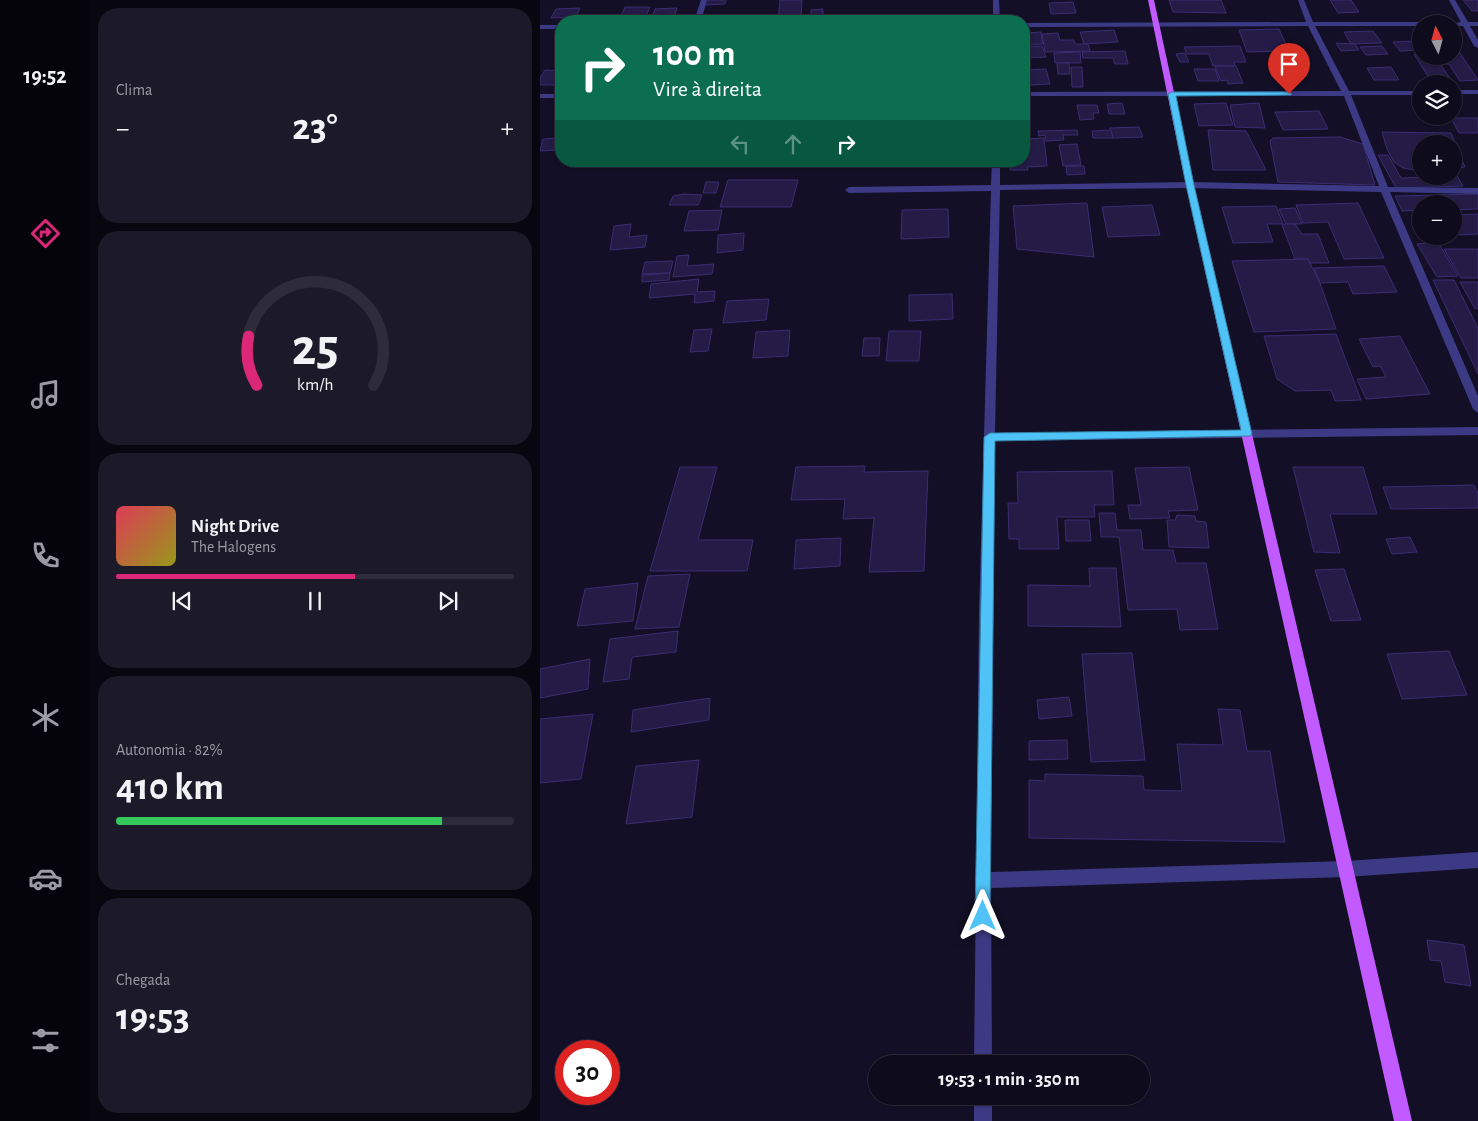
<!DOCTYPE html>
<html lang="pt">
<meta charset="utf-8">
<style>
:root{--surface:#0e0b1c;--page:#1c1929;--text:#f1f3f6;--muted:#9b9ba3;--line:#2e2b3b;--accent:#db2777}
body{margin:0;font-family:"Alegreya Sans",sans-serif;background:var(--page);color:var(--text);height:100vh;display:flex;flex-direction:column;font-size:19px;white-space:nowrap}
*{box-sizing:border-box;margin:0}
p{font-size:16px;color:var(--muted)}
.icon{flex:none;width:28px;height:28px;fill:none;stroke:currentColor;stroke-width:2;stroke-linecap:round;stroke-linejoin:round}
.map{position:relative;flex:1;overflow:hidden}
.panel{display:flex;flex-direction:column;gap:8px;padding:8px;background:#08060f;width:450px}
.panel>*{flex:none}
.guide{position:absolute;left:15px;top:15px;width:475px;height:152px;border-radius:20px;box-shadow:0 1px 4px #0004,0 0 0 1px var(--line);background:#0b6e4f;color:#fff;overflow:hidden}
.needle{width:32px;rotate:354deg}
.controls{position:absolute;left:872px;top:15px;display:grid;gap:10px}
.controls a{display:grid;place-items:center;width:50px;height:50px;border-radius:50%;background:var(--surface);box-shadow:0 1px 4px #0004,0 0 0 1px var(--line);font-size:25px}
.speed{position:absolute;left:15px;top:1040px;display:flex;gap:10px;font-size:25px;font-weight:700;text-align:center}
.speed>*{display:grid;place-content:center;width:65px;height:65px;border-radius:50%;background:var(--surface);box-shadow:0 1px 4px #0004,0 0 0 1px var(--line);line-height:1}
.speed .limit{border:8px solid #d22;background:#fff;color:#111}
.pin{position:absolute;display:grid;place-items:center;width:42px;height:42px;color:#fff;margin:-51px -21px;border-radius:50% 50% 50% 0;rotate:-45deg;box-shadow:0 0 5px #0007}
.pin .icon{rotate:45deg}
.me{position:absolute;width:55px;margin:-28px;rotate:0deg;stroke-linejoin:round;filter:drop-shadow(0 0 4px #0008)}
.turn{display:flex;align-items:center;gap:18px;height:105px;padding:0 15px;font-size:22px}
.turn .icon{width:65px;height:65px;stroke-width:2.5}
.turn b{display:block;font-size:35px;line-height:42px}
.lanes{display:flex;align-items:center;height:48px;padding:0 15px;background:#0003;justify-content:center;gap:25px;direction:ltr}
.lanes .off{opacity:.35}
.big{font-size:38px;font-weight:600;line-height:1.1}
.panel .widget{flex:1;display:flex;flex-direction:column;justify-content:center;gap:8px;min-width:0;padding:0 18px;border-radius:20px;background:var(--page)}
.panel .dial{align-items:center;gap:0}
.dial svg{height:130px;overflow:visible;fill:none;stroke:var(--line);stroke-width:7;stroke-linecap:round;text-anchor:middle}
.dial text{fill:var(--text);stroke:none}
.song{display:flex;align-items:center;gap:15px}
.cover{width:60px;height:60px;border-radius:8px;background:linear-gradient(135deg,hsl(350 70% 55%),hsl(60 70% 35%))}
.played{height:5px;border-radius:2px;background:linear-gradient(90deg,var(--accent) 60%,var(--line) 60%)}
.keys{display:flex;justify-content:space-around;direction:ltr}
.heat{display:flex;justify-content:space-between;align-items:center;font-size:28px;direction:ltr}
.charge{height:8px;border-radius:4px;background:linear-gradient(90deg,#34c759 82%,var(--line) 0)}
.trip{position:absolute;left:328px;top:1055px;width:282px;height:50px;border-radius:25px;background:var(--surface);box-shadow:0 1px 4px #0004,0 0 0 1px var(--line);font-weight:600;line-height:50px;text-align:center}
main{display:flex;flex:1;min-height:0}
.dock{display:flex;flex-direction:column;width:90px;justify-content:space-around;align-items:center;background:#06040b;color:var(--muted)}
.dock .icon{width:35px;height:35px}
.dock .active{color:var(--accent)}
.dock b{font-size:22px;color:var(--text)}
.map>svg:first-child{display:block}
.building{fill:#241b47;stroke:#3b2d73}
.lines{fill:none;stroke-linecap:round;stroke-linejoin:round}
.minor{fill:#3d3a85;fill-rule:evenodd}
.major{fill:#c25bff;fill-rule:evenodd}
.route{fill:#4fc3f7;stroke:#337fa1}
</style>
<main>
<nav class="dock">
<b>19:52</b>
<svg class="icon active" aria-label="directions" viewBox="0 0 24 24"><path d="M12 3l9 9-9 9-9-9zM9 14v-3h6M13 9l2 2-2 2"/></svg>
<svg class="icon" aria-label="music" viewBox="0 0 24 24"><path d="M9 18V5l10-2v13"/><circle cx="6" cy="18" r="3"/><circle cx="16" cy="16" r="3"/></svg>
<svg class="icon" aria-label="phone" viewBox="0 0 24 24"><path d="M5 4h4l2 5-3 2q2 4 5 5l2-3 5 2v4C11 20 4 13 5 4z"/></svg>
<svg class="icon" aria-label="climate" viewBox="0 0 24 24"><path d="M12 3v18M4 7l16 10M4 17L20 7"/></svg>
<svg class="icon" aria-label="car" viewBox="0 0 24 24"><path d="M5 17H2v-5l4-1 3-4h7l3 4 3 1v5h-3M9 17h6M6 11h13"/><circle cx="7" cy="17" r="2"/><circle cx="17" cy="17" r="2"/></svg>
<svg class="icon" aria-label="filters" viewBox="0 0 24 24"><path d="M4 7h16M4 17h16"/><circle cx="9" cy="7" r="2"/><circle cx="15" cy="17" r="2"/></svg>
</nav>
<section class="panel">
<div class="widget"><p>Clima</p>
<div class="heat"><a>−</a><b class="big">23°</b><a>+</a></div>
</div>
<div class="widget dial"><svg viewBox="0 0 100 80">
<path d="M14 69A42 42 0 1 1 86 69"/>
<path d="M14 69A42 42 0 0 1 9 39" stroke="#db2777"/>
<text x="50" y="56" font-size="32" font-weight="700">25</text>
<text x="50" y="72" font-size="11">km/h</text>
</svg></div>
<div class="widget">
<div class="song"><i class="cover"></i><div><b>Night Drive</b><p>The Halogens</p></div></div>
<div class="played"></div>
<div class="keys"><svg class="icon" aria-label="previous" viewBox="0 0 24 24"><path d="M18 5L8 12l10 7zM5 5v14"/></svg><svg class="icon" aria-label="pause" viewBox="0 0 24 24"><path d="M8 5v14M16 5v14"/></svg><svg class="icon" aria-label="next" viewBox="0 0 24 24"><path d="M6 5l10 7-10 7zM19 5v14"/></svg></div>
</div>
<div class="widget"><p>Autonomia · 82%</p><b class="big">410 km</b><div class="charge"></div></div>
<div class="widget"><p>Chegada</p><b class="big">19:53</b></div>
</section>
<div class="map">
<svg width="938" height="1121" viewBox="0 0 938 1121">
<rect width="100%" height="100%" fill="#130f26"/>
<g class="building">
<polygon points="166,0 186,0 185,4 165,5"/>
<polygon points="240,0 262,0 261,20 238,21"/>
<polygon points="629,0 681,0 686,13 633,12"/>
<polygon points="790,0 811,0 819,12 798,13"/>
<polygon points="923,0 938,0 938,11 932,11"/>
<polygon points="533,2 536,13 511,14 509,3"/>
<polygon points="85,7 110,7 106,16 81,16"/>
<polygon points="40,8 36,17 11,18 16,9"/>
<polygon points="137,8 134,18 111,19 115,9"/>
<polygon points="283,9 283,16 271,17 271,10"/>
<polygon points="739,29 749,51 707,52 699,30"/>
<polygon points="574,30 578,42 544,44 540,32"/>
<polygon points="833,31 842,43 811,44 804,32"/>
<polygon points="501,32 503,44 484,45 484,33"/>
<polygon points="518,33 520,40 534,40 535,44 548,44 550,51 505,52 502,34"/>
<polygon points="874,41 881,50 860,51 853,42"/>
<polygon points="796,43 815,44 819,50 801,51"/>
<polygon points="502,46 506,57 484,58 484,47"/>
<polygon points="700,46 706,62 694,62 695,66 673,66 669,54 647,54 644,47"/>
<polygon points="842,46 848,54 826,55 820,47"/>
<polygon points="585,51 588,64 575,64 573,58 543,58 542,52"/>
<polygon points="540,52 541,63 515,63 514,53"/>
<polygon points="645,53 649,62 640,62 636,54"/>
<polygon points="914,53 920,53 938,80 920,81 909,64 900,64 912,81 891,81 874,54 881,54 881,56 914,56"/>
<polygon points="517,63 529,63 530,74 518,74"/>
<polygon points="675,66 696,66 703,83 688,84 687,80 681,81"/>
<polygon points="531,67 542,67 543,87 532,87"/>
<polygon points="851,67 859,80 834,80 827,68"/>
<polygon points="506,69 510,84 491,85 488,70"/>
<polygon points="654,69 675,69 679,81 658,81"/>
<polygon points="5,70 21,71 21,85 0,85 0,78"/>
<polygon points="582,103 585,114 569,114 567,104"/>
<polygon points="686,103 693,125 659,126 654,104"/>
<polygon points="719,103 725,128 695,127 690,105"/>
<polygon points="537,105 557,105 559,113 553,113 554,119 540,120"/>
<polygon points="779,111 788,129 743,130 735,112"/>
<polygon points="911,118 938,118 938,133 919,133"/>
<polygon points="599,127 603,137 572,138 570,128"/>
<polygon points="537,130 538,135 523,135 524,140 506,141 505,135 499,136 498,131"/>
<polygon points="571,130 573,138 553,138 552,131"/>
<polygon points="668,130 706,131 726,170 673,170"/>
<polygon points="842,132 911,133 925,167 914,169 914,144 881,144 881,171 863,168 854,162 847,149"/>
<polygon points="800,137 823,144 835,185 738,182 730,141 733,138"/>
<polygon points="21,138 20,150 0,151 3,139"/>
<polygon points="504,138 507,166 487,167 488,170 470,170 470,161 484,161 484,139"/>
<polygon points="537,144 541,165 523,166 519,145"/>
<polygon points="838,155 848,155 861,178 917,176 923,186 856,188"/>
<polygon points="149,161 170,161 170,164 148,165"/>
<polygon points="209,161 235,161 234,166 208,167"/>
<polygon points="526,166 544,166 545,174 527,175"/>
<polygon points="188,180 258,180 251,207 180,207"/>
<polygon points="166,182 179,182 176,193 163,193"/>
<polygon points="144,194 162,195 158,205 129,205 133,196"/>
<polygon points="938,194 938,209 914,210 914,204 881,204 881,210 862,211 855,196"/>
<polygon points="547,203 554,257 477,249 473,206"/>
<polygon points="818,203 844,258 804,259 788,222 763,223 756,205"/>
<polygon points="612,205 620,235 568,237 562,207"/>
<polygon points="736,206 743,224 727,224 733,242 693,243 682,207"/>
<polygon points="755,208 762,224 746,224 739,209"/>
<polygon points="408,209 409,237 361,239 362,210"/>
<polygon points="182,210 178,230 144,231 149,211"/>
<polygon points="938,214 938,234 919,235 914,227 914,215"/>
<polygon points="91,224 89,237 107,235 105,247 70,250 74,226"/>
<polygon points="746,224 755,224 762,234 778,234 789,263 770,263 768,259 755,259 742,225"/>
<polygon points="204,233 203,250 177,253 178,235"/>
<polygon points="898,242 918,276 897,277 877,244"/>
<polygon points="904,249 938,249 938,278 921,278"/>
<polygon points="149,255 147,266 174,264 172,274 133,277 137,256"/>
<polygon points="768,259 780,283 796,329 714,332 692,261"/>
<polygon points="133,261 130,273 102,274 105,262"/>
<polygon points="844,266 857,292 813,294 808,282 780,283 774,268"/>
<polygon points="130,273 129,280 102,282 102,275"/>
<polygon points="159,279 157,292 175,291 174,301 154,303 155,294 109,298 111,284"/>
<polygon points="893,280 914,280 938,328 938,374"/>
<polygon points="920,282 938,282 938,308 935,309"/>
<polygon points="412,294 413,319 369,321 369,295"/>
<polygon points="229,299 226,320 183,323 187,301"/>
<polygon points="172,329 168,351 150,352 154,330"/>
<polygon points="250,330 248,356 213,358 216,332"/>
<polygon points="349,331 381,331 379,361 346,361"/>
<polygon points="796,334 821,400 795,401 791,390 755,391 737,379 724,336"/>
<polygon points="860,336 890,394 826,399 817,379 846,377 840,366 833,367 819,339"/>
<polygon points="324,338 340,338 339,356 322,356"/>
<polygon points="325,466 324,472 388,471 384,571 329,572 334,518 303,519 305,499 251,500 256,467"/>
<polygon points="140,467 177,467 158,540 213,540 207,571 110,571"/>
<polygon points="649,467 658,510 628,511 630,518 590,519 588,505 601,505 595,468"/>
<polygon points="753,467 823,467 837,514 790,514 800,553 774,552"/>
<polygon points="572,471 574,505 554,505 555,517 517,517 519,549 479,549 479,539 469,539 468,503 478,503 477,472"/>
<polygon points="934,485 938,493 938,508 851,509 843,487"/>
<polygon points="559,513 575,513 577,530 601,530 603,550 633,550 636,563 666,563 678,629 640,630 637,609 588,610 579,537 561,537"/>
<polygon points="637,515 655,516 656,521 666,522 669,548 629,547 627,520 635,520"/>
<polygon points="525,520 549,520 551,541 526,541"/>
<polygon points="870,537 877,552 852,554 846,539"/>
<polygon points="301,538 300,566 254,569 256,540"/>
<polygon points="549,568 576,568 581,627 488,626 488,585 550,586"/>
<polygon points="804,569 821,620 791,621 775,570"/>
<polygon points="150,574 139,627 95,629 108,576"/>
<polygon points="98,583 93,621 37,626 45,589"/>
<polygon points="138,631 136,652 92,657 89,679 63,682 70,639"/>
<polygon points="909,651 927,695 862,699 847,654"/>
<polygon points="592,653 605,760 551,762 542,654"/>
<polygon points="50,659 48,689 0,698 0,669"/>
<polygon points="529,697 532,716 499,719 497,700"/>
<polygon points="170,698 169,720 91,732 93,710"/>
<polygon points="678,709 700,710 707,751 730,751 745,842 489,838 489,780 505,781 505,774 603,776 604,790 642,791 637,744 683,745"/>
<polygon points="53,714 41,779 0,783 0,719"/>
<polygon points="527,740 528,759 489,760 489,741"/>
<polygon points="159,760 152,817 86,824 96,766"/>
<polygon points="887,940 924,945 931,986 905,982 901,961 890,960"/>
</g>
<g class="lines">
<g class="minor">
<polygon points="161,0 167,0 161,21 154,21"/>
<polygon points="453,0 459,0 460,21 453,21"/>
<polygon points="758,0 764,0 773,22 881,22 884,24 881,24 881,26 775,26 809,91 881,91 881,95 811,95 848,187 938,188 938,194 850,192 938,396 938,413 933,409 841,192 650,188 460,190 455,433 938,427 938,435 455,441 451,872 806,861 938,852 938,868 806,877 451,888 452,1064 434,1064 439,612 451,191 309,193 305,190 309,187 451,185 452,161 460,161 460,185 650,182 839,186 804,96 484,96 484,92 801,91 768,26 484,27 484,23 766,22"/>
<polygon points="909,0 915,0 928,22 938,22 938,26 930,26 938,40 938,48 934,46 923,26 914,26 914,24 911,24 921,22"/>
<rect x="0" y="25" width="21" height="4"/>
<rect x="914" y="90" width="24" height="4"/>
<rect x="0" y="94" width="21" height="4"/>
<rect x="434" y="1096" width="18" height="25"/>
</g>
<polygon class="major" points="608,0 614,0 654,185 872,1121 854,1121 646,185"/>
</g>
<polygon class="route" points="749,92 752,94 751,95 636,96 654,185 712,434 710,436 455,441 450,916 448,922 443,924 438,922 435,916 444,437 450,433 701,430 646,185 628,94 632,92"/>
</svg>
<div class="controls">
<a><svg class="needle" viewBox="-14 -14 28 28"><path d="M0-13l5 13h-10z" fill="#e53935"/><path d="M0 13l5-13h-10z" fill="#9b9ba3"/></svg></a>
<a><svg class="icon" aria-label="layers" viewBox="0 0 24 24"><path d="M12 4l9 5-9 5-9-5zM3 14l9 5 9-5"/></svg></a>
<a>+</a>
<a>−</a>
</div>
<div class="speed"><div class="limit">30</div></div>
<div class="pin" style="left:749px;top:94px;background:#d93025"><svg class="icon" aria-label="arrive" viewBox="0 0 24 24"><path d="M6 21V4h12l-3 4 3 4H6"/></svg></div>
<svg class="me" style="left:443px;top:916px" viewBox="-20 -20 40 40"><path d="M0-17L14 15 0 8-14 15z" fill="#4fc3f7" stroke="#fff" stroke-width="4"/></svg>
<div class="trip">19:53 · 1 min · 350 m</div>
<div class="guide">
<div class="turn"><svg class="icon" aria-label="right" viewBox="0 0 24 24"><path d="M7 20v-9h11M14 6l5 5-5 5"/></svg><div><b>100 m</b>Vire à direita</div></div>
<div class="lanes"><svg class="icon off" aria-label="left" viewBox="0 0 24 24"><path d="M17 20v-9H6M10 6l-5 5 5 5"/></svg><svg class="icon off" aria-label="ahead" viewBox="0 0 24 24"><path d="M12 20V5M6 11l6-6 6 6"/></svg><svg class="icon" aria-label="right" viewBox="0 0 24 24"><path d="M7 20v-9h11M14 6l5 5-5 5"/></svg></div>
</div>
</div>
</main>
